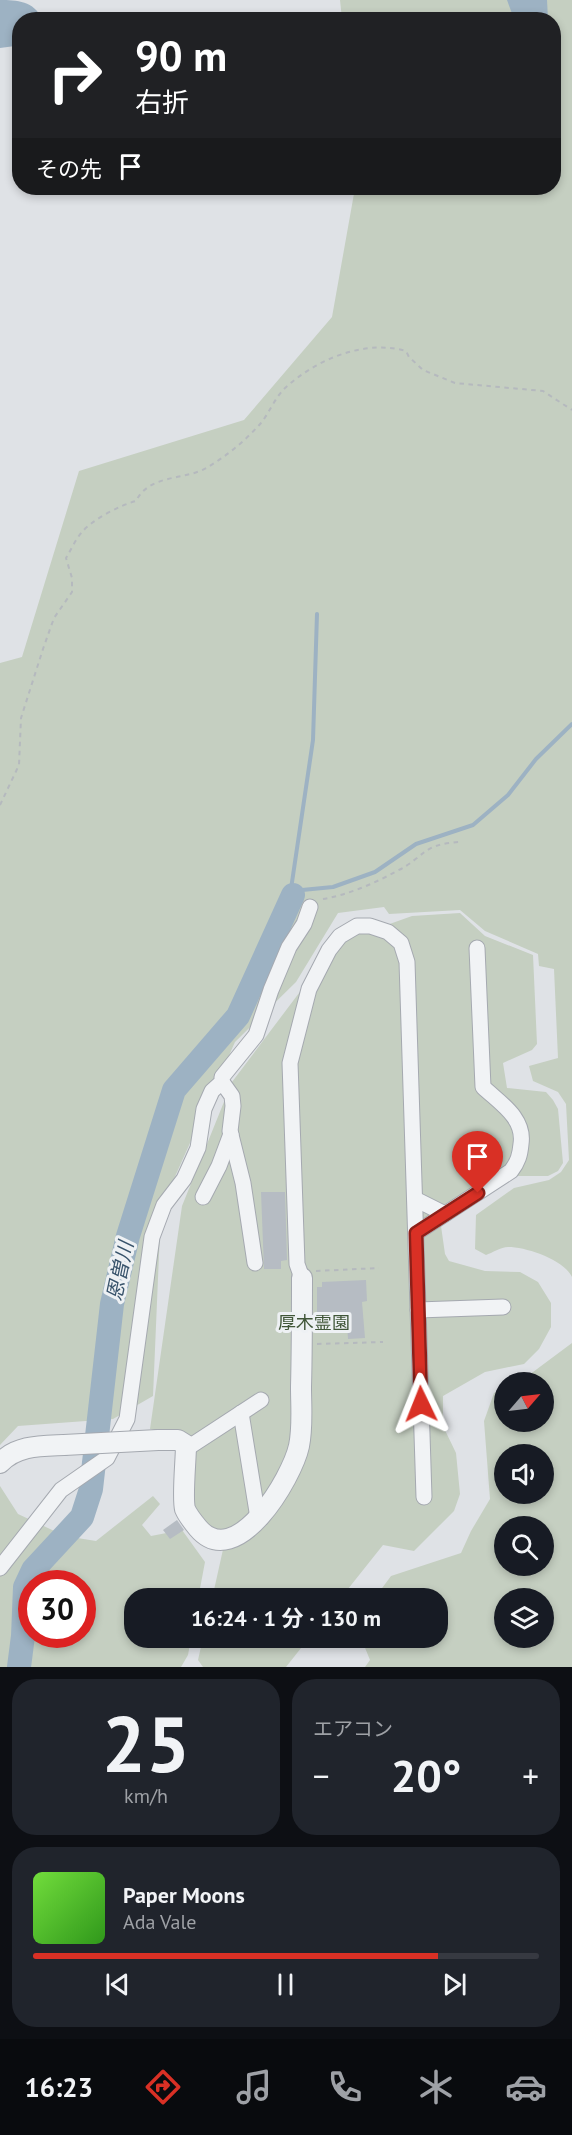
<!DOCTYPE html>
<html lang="ja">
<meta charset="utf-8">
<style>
:root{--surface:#171b24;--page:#20242c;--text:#f1f3f6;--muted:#9ea1a6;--line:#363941;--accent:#d93025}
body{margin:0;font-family:"PT Sans","Noto Sans JP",sans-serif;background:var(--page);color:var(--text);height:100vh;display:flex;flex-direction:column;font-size:22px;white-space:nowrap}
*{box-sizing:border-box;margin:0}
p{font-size:20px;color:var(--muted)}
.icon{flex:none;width:33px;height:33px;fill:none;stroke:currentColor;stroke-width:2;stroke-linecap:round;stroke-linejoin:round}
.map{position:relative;height:1667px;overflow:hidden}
.panel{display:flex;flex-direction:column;gap:12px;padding:12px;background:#0d0f14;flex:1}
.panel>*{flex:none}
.banner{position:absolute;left:12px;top:12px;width:549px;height:183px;border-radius:24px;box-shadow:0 3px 9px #0003;background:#202124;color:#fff;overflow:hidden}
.needle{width:39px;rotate:62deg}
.fabs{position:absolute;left:494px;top:1372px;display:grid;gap:12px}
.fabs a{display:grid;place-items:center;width:60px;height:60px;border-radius:50%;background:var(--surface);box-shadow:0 3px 9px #0003;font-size:30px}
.speed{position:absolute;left:18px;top:1570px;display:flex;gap:12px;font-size:30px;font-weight:700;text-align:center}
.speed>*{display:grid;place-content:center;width:78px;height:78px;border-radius:50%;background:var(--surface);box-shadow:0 3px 9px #0003;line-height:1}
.speed .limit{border:9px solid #d22;background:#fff;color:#111}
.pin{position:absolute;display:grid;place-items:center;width:51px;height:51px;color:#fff;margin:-62px -26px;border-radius:50% 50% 50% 0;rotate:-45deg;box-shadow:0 0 6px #0007}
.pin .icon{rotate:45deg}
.me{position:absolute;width:66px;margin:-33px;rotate:358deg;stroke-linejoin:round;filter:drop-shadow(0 0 4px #0008)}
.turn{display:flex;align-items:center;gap:21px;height:126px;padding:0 24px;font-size:27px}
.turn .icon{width:78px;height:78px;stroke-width:2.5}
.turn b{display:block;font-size:42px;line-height:51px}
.then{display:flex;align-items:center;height:57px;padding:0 24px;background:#0003;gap:12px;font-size:22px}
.big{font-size:45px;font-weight:700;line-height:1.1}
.panel .tile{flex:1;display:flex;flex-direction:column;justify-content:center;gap:9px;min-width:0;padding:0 21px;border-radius:24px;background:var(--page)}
.panel .dial{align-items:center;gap:0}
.dial b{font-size:78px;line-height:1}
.song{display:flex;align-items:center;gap:18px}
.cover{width:72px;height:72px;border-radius:9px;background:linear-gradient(135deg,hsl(100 70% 55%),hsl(110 70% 35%))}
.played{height:6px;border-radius:3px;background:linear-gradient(90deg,var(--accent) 80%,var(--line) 80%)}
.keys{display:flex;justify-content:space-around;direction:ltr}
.heat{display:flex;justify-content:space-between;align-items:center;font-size:33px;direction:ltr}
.panel .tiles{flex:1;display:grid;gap:12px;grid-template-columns:1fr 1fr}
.tile:last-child{grid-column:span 2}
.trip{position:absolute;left:124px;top:1588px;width:324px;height:60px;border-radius:24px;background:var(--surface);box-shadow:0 3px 9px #0003;font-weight:700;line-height:60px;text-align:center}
.menu{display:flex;height:96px;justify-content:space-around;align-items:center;background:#090b0e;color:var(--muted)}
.menu .icon{width:42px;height:42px}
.menu .current{color:var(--accent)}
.menu b{font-size:27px;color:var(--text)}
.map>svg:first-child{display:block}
.green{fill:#c5cfc1;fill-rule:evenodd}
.water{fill:#9db2c3}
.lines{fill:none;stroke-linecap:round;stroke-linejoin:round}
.stream{stroke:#9db2c3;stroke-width:4}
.river{stroke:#9db2c3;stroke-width:24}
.building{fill:#b6bcc3}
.minor-casing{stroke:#a5a9b0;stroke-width:17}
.tertiary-casing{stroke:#a5a9b0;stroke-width:22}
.path{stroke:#b5b9be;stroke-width:2;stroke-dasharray:4.5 4.5;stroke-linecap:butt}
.minor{stroke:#f1f3f5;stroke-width:15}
.tertiary{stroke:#f1f3f5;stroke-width:20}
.tertiary-bridge-casing{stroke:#a5a9b0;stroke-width:22;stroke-linecap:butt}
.tertiary-bridge{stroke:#f1f3f5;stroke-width:20}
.route-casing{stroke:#8d1f18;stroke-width:15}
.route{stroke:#d93025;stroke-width:10}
.labels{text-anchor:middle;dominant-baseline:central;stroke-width:6;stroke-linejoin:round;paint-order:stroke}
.park-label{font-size:18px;fill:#405638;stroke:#eef1f4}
.water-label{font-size:20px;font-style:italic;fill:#38536b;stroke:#eef1f4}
</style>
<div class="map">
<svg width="572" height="1667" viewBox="0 0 572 1667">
<rect width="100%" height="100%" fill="#dfe2e6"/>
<g class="green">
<path d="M 340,0 L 572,0 L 572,1277 C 564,1260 527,1247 508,1247 C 501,1247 492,1253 486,1255 L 475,1249 L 476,1215 L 514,1188 L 549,1180 L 561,1172 L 569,1160 L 566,1104 L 558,1092 L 533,1081 L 529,1066 L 558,1058 L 554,969 L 539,966 L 538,954 L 485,931 L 460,910 L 389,914 L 384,907 L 338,913 L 296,982 L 235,1042 L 161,1208 L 153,1396 L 113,1419 L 18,1426 L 0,1445 L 0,663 L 22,657 L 79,471 L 244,420 L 332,317 L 355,188 L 554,188 L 554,20 L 342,19 Z"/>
<polygon points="460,913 485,936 533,955 537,1044 532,1050 503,1063 507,1088 546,1092 553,1100 558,1109 563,1163 558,1171 548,1176 498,1176 448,1207 441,1226 445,1254 449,1261 485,1271 520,1272 538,1282 551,1303 551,1327 539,1349 524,1364 485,1372 443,1396 443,1426 456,1453 460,1494 454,1511 414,1551 383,1545 340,1599 212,1599 226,1536 189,1513 181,1438 150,1429 182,1206 232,1082 345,932 370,931 412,916"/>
<path d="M 572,1343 L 572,1667 L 365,1667 L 370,1660 L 361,1638 L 438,1638 L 438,1599 L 374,1599 L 391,1576 L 461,1553 L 471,1531 L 490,1499 L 484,1421 L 494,1393 L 504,1388 L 504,1422 L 543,1422 L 543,1383 L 513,1383 L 533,1372 ZM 504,1455 L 543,1455 L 543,1494 L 504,1494 ZM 504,1527 L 543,1527 L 543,1566 L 504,1566 ZM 504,1599 L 543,1599 L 543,1638 L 504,1638 Z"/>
<path d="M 0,1486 L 18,1514 L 65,1536 L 96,1541 L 153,1496 L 160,1504 L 142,1525 L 151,1536 L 182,1530 L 205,1562 L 198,1599 L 135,1599 L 135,1638 L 191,1638 L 188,1655 L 181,1667 L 0,1667 ZM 32,1584 L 82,1584 L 82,1635 L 32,1635 Z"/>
<polygon points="203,1638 309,1638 286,1667 203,1667 198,1660"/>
</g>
<g class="water">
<path d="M 0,0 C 17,0 34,1 42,19 L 20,20 L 19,43 L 15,46 L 0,48 Z"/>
<polygon points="507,0 547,0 548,19 514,19"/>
</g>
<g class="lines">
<polyline class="stream" points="317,614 313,740 291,889 293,895 302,890 333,887 375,872 416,844 473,825 508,795 536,759 572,724"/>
<polyline class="river" points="19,1667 23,1636 25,1587 33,1570 82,1517 91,1489 112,1304 128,1236 174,1090 238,1016 293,895"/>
</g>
<g class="building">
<polygon points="261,1192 285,1192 287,1260 281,1261 281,1269 264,1269"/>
<polygon points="366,1280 367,1301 362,1302 365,1338 348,1339 347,1322 324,1323 324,1313 317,1313 317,1287 322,1287 322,1282"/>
<polygon points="177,1520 184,1530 170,1539 163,1530"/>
</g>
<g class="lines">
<defs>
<g id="minor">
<polyline points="222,1082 232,1096 233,1106 230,1131 243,1183 255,1263"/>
<polyline points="203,1197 219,1166 231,1134"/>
<polyline points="415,1199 445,1214"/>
<path d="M 416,1233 L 511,1171 C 518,1162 520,1155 521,1144 C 525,1118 500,1103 483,1087 L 477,948"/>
<polyline points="302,1278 297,1264 290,1063 309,989 329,950 340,936 357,926 370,926 388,932 401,943 407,962 424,1497"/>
<polyline points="418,1310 503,1307"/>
<polyline points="241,1413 258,1518"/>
<polyline points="186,1449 261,1400"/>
<polyline points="0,1568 61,1490 107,1458 127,1419 152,1237 164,1205 184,1179 198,1148 204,1109 212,1091 222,1082 222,1077 256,1035 271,990 289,947 304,924 310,907"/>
</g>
<g id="tertiary">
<path d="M 158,1440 L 178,1440 L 186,1445 C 186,1460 182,1497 185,1509 C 188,1516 193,1522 198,1528 C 236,1573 292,1478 299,1446 C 303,1427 301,1406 301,1387 C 302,1350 302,1314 302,1278"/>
<path d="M 0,1463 C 17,1445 41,1446 64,1445"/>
</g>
</defs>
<use href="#minor" class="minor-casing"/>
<use href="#tertiary" class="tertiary-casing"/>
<g class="path">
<path d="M 0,805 L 19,765 L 21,718 L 43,649 L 54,618 L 72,592 L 72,578 L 66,558 C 71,550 75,540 82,532 C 92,520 120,505 136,501 C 150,473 186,481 208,467 C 228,455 246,440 261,423 C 269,413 275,398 284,389 C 315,360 363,339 406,351 L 409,357 L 423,370 L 455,383 L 543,391 L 572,410"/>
<path d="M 323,899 C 348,895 375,883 397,871 C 425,857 422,844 459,842"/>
<polyline points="316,1271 379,1268"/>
<polyline points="317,1344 383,1342"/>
</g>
<use href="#minor" class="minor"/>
<use href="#tertiary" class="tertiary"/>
<defs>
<polyline id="tertiary-bridge" points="64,1445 158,1440"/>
</defs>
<use href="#tertiary-bridge" class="tertiary-bridge-casing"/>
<use href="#tertiary-bridge" class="tertiary-bridge"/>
</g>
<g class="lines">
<defs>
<polyline id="route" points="421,1404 416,1233 478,1193"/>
</defs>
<use href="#route" class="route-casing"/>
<use href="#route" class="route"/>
</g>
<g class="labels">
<g class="park-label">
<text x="314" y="1322">厚木霊園</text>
</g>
<g class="water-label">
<text transform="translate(120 1271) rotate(-78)">恩曽川</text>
</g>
</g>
</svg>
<div class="fabs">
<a><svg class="needle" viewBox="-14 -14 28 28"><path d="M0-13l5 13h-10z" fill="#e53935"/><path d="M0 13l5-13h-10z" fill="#9ea1a6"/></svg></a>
<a><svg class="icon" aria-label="sound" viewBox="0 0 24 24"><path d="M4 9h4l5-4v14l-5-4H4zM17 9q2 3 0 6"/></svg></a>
<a><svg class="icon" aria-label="search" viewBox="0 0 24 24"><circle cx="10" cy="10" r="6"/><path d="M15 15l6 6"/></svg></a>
<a><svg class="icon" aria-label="layers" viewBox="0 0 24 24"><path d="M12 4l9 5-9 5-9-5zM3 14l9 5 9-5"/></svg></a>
</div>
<div class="speed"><div class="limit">30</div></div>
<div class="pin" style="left:478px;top:1193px;background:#d93025"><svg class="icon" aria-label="arrive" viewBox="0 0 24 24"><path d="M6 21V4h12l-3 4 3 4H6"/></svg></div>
<svg class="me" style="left:421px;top:1404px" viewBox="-20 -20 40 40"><path d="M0-17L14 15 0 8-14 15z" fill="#d93025" stroke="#fff" stroke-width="4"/></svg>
<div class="trip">16:24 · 1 分 · 130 m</div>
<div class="banner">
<div class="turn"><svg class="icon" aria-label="right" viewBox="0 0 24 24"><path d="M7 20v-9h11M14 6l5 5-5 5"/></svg><div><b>90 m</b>右折</div></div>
<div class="then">その先<svg class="icon" aria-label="arrive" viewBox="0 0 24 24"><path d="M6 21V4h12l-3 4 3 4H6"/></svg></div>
</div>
</div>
<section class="panel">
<div class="tiles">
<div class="tile dial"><b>25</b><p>km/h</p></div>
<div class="tile"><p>エアコン</p>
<div class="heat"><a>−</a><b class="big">20°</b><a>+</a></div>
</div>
<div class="tile">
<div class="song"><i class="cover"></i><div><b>Paper Moons</b><p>Ada Vale</p></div></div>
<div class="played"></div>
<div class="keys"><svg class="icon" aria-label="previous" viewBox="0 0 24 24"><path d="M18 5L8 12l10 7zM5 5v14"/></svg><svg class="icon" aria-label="pause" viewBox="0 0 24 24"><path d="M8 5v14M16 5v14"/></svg><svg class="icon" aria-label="next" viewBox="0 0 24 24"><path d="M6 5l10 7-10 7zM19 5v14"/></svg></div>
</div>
</div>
</section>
<nav class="menu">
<b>16:23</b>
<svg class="icon current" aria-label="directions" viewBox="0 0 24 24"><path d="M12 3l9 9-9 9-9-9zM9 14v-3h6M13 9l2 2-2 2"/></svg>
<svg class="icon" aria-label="music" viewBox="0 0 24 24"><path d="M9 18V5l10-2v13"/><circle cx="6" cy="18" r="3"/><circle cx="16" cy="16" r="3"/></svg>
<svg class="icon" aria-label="phone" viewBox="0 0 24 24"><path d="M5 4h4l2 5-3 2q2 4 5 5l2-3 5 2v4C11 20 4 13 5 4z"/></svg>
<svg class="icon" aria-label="climate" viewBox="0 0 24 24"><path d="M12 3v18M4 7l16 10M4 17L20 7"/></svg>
<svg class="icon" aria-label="car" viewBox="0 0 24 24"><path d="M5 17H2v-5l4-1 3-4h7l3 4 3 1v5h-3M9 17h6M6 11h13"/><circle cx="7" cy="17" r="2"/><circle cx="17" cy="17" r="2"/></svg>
</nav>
